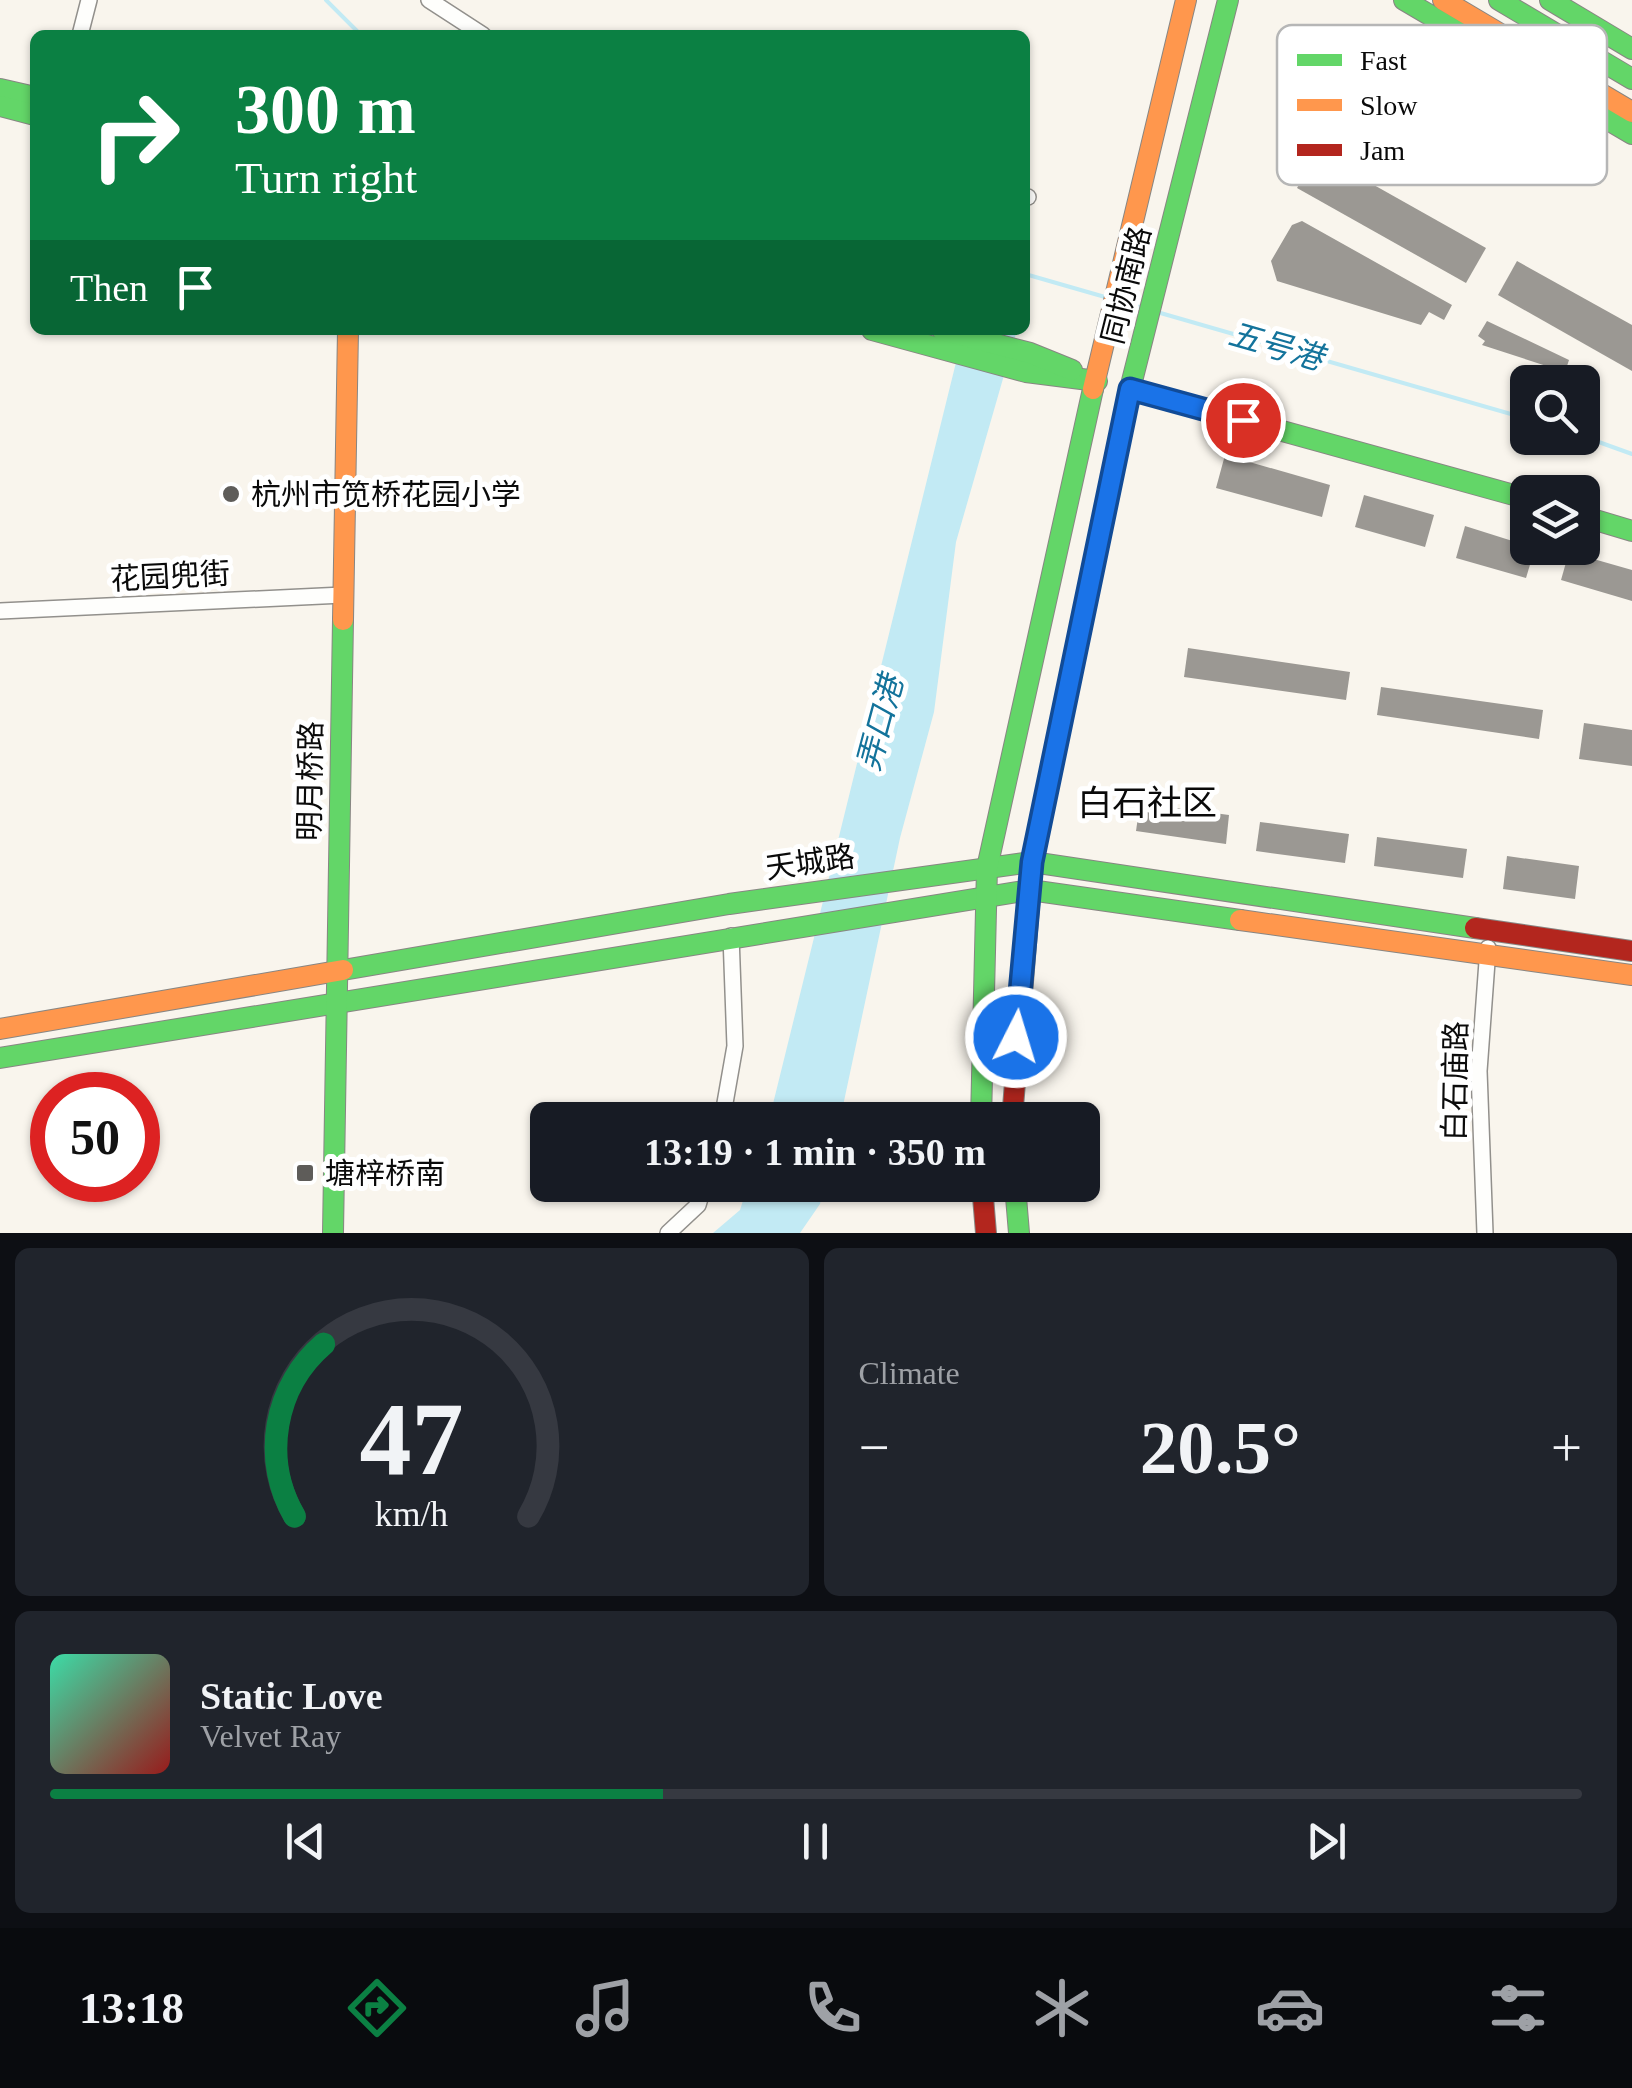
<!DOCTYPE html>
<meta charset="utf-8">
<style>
:root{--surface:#171b24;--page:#20242c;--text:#f1f3f6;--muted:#9ea1a6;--line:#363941;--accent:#0b8043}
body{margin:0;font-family:"Times New Roman","Noto Sans SC",serif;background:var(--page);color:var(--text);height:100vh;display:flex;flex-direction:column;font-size:38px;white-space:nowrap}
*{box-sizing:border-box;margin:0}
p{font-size:32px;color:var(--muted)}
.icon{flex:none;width:55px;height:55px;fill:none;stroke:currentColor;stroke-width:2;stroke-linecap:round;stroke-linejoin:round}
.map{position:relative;height:1233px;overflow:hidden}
.details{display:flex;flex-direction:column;gap:15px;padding:15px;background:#0d0f14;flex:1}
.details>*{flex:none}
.hud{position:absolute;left:30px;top:30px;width:1000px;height:305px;border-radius:15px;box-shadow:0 2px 8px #0004;background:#0b8043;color:#fff;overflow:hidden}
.fabs{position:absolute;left:1510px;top:365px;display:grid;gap:20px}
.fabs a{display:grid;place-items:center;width:90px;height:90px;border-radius:15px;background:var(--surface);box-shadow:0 2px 8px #0004;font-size:50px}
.speed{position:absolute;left:30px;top:1072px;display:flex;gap:20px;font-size:50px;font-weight:700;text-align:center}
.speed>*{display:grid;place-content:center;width:130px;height:130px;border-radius:50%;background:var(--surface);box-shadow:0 2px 8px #0004;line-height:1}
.speed .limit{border:15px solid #d22;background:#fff;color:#111}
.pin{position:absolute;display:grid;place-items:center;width:85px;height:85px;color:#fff;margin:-42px;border:5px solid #fff;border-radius:50%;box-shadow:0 2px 10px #0007}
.me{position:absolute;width:110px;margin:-55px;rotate:5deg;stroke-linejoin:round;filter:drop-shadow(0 0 8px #0008)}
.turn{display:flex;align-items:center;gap:35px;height:210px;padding:0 40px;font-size:45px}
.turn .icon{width:130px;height:130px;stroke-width:2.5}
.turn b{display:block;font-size:70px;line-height:85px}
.then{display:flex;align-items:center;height:95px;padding:0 40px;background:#0003;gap:20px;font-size:38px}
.big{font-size:75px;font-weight:700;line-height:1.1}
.details .tile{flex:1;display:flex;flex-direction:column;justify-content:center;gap:15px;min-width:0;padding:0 35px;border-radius:15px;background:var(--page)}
.details .dial{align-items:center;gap:0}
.dial svg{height:260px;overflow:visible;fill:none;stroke:var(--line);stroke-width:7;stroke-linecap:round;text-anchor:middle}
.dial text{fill:var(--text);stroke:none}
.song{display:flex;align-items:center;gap:30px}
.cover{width:120px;height:120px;border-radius:15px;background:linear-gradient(135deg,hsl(160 70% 55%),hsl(0 70% 35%))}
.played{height:10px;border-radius:5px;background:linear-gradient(90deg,var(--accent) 40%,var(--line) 40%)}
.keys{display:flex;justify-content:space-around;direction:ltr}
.heat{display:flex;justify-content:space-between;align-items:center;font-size:55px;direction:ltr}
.details .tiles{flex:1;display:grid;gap:15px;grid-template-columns:1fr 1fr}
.tile:last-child{grid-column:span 2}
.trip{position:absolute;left:530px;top:1102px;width:570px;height:100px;border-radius:15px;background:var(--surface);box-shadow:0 2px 8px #0004;font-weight:700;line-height:100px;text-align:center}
.menu{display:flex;height:160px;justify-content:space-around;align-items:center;background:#090b0e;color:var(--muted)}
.menu .icon{width:70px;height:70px}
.menu .selected{color:var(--accent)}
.menu b{font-size:45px;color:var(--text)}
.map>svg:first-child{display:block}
.water{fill:#c2eaf4}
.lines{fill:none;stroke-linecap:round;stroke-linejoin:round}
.stream{stroke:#c2eaf4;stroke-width:4}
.building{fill:#9b9893}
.street-casing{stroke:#92908c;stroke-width:18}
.fast-casing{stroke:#888683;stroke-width:22}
.slow-casing{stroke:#888683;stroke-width:22}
.jam-casing{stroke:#888683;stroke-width:22}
.street{stroke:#fefefc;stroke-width:15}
.fast{stroke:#63d668;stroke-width:20}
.slow{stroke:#ff974d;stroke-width:20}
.jam{stroke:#b3261e;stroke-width:20}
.route-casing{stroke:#114b97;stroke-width:25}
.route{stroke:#1a73e8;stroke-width:18}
.poi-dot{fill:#5e5c59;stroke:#fff;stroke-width:4}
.labels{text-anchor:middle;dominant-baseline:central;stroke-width:10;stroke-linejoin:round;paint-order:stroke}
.street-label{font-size:30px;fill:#0a0a0a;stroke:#fff}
.poi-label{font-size:30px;fill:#0a0a0a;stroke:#fff;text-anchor:start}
.water-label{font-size:32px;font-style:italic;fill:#13739b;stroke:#fff}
.quarter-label{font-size:35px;fill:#0a0a0a;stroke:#fff}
.key{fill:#fff;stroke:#b6b6b6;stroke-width:2.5}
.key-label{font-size:28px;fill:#0a0a0a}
</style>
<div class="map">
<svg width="1632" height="1233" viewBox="0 0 1632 1233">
<rect width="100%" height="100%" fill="#f9f5ed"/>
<g class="water">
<polygon points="964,330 1017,330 956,542 934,712 900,838 840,1120 769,1120"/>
<polygon points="748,1185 824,1185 820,1204 800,1233 713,1233 740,1210"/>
</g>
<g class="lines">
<g class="stream">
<polyline points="326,0 361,35"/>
<polyline points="1025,274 1105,297"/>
<polyline points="1119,301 1143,308"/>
<polyline points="1157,312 1528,419"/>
<polyline points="1582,436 1632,454"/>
</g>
</g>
<g class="building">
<polygon points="1317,153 1486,248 1466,283 1297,188"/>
<polygon points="1302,221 1452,305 1444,320 1429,312 1421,325 1277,281 1271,261 1292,225"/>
<polygon points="1517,261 1632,325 1632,371 1498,295"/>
<polygon points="1487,321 1569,360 1565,372 1482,345 1485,341 1478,336"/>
<polygon points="1225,455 1330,485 1322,517 1216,488"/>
<polygon points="1364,495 1434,515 1425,547 1355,527"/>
<polygon points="1465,526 1535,548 1526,578 1456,558"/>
<polygon points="1569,552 1632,570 1632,601 1561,580"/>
<polygon points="1188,648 1350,672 1346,700 1184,677"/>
<polygon points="1381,687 1543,710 1539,739 1377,715"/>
<polygon points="1584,723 1632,730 1632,766 1579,759"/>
<polygon points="1140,803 1229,815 1226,844 1136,831"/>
<polygon points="1260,822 1349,834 1345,863 1256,851"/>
<polygon points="1377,837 1467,849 1463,878 1374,866"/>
<polygon points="1507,856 1579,866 1575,899 1503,889"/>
</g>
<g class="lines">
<defs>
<g id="street">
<polyline points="429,0 483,35"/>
<polyline points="80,35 89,0"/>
<polyline points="1025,197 1028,197"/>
<polyline points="0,611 343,595"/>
<polyline points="722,1120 735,1046 731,936"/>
<polyline points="668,1233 698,1205 704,1185"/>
<polyline points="1485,1233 1479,1071 1488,948"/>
</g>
<g id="fast">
<polyline points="1404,0 1632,134"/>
<polyline points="1499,0 1632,79"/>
<polyline points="1550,0 1632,49"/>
<polyline points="0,89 35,97"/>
<polyline points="0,106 35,115"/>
<polyline points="872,330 1026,372 1097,381"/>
<polyline points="942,330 1030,353 1072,370"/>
<polyline points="1130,389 1528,499"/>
<polyline points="1582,516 1632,531"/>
<polyline points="1030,894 1032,862 1130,389 1228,0"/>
<polyline points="343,970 729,904 1032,862 1475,928"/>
<polyline points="0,1058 1030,890 1240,920"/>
<polyline points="981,1120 987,868 1093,389"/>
<polyline points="1015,1185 1019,1233"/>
<polyline points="333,1233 343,620"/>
</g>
<g id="slow">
<polyline points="1443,0 1632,112"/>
<polyline points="1093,389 1186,0"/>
<polyline points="343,620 348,330"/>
<polyline points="1240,920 1632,975"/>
<polyline points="0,1029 343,970"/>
</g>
<g id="jam">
<polyline points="1475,928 1632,951"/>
<polyline points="1012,1120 1030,894"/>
<polyline points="982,1185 986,1233"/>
</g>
</defs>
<use href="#street" class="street-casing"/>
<use href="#fast" class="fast-casing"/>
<use href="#slow" class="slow-casing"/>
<use href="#jam" class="jam-casing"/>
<use href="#street" class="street"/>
<use href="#fast" class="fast"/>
<use href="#slow" class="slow"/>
<use href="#jam" class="jam"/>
</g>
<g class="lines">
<defs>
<polyline id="route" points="1016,1037 1032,862 1130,389 1243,420"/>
</defs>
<use href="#route" class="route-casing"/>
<use href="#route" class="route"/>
</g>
<g class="poi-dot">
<circle cx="231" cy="494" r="10"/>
<rect x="295" y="1163" width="20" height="20" rx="5"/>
</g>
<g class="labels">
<g class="street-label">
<text transform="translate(1126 285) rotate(-76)">同协南路</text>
<text transform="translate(170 576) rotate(-3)">花园兜街</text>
<text transform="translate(310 781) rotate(-89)">明月桥路</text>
<text transform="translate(810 862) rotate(-8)">天城路</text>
<text transform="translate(1455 1081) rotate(-89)">白石庙路</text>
</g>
<g class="poi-label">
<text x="251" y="494">杭州市笕桥花园小学</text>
<text x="325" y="1173">塘梓桥南</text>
</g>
<g class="water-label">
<text transform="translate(1276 346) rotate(16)">五号港</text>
<text transform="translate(880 723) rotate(-75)">弄口港</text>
</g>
<g class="quarter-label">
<text x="1147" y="803">白石社区</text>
</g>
</g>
<rect x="1277" y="25" width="330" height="160" rx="15" class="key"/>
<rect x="1297" y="54" width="45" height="12" fill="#63d668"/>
<rect x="1297" y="99" width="45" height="12" fill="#ff974d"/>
<rect x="1297" y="144" width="45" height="12" fill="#b3261e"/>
<g class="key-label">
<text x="1360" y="70">Fast</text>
<text x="1360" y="115">Slow</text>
<text x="1360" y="160">Jam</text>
</g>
</svg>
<div class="fabs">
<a><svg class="icon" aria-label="search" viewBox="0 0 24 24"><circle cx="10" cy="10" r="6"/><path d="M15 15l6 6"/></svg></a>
<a><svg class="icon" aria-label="layers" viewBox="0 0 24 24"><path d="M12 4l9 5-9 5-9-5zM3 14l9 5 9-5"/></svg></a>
</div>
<div class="speed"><div class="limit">50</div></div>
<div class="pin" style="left:1243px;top:420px;background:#d93025"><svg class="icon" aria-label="arrive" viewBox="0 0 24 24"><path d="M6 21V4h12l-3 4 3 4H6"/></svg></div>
<svg class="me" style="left:1016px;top:1037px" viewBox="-20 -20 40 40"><circle r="17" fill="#1a73e8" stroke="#fff" stroke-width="3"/><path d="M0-11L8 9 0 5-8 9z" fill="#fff"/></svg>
<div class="trip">13:19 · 1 min · 350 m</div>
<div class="hud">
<div class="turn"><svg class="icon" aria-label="right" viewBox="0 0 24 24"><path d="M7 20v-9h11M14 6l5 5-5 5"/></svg><div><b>300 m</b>Turn right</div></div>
<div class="then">Then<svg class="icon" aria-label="arrive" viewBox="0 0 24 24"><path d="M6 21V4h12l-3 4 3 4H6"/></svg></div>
</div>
</div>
<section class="details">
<div class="tiles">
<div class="tile dial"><svg viewBox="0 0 100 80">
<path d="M14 69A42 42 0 1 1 86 69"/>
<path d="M14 69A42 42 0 0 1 23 16" stroke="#0b8043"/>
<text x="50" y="56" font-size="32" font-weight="700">47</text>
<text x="50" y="72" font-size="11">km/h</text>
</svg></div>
<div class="tile"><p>Climate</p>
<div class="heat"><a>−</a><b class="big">20.5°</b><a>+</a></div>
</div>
<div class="tile">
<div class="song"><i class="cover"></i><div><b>Static Love</b><p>Velvet Ray</p></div></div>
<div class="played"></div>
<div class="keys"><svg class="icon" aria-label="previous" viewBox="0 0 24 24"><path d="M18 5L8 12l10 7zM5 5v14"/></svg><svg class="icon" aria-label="pause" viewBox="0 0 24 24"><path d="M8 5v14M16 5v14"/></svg><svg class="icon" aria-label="next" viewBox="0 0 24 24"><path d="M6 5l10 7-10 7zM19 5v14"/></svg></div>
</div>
</div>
</section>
<nav class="menu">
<b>13:18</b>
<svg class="icon selected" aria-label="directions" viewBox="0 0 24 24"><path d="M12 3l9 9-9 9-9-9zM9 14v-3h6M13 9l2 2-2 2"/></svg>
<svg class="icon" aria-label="music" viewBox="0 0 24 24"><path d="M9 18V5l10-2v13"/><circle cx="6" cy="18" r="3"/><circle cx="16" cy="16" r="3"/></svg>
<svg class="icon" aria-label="phone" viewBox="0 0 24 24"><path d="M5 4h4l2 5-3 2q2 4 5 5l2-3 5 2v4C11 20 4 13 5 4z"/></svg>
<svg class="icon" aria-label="climate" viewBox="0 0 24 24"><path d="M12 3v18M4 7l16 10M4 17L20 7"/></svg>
<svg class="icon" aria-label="car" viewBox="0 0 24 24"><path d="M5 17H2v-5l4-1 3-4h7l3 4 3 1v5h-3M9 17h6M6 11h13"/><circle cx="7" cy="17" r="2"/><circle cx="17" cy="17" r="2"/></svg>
<svg class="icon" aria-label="filters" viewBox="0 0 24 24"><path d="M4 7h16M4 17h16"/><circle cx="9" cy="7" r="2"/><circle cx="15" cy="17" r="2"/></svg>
</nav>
